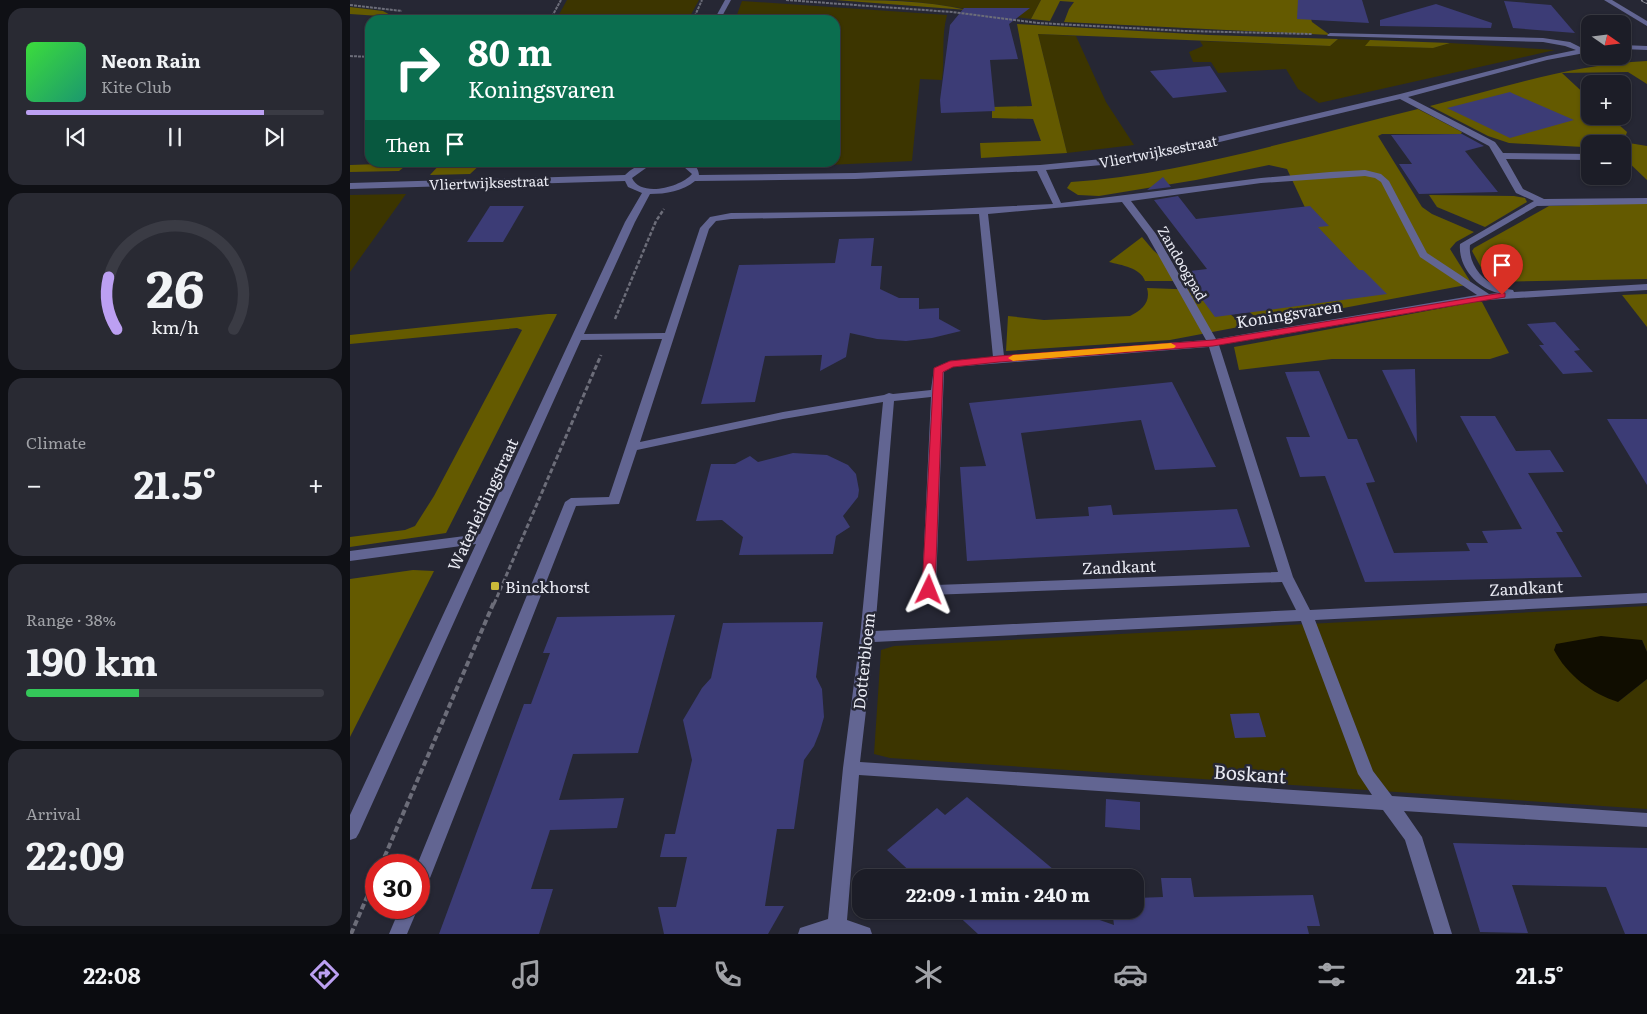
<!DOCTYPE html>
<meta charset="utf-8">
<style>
:root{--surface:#1c1d27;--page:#292a33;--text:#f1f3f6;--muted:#a0a2a7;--line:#3a3b44;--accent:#bca0f2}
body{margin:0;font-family:Literata,serif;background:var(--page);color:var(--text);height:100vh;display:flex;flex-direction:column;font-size:19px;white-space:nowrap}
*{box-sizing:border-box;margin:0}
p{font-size:16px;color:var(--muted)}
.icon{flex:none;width:28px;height:28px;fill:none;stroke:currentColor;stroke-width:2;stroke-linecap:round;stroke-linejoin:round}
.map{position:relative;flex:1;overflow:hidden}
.drawer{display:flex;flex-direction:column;gap:8px;padding:8px;background:#0f1015;width:350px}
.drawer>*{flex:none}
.hud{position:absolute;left:15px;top:15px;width:475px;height:152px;border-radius:15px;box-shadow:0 1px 4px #0004,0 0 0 1px var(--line);background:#0b6e4f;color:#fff;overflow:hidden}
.needle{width:32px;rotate:104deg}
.tools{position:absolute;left:1231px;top:15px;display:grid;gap:10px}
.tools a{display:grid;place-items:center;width:50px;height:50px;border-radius:10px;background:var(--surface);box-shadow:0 1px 4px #0004,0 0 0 1px var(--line);font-size:25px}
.speed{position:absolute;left:15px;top:854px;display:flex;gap:10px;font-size:25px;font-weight:700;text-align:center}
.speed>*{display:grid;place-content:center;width:65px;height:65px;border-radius:50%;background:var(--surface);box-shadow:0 1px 4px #0004,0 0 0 1px var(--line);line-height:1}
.speed .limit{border:8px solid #d22;background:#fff;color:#111}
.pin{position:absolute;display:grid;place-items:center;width:42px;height:42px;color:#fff;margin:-51px -21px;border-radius:50% 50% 50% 0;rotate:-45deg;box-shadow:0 0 5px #0007}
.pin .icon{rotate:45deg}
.me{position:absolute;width:55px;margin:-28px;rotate:2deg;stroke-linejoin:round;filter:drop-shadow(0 0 4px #0008)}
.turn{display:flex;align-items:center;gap:18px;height:105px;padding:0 20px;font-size:22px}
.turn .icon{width:65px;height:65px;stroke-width:2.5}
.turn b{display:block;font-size:35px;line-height:42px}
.then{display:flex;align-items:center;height:48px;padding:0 20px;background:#0003;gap:10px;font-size:19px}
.big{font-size:38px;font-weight:700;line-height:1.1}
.drawer .tile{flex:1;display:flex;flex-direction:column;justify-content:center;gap:8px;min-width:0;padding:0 18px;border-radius:15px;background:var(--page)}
.drawer .dial{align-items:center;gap:0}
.dial svg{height:130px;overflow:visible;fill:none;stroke:var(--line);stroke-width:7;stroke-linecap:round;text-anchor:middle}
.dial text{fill:var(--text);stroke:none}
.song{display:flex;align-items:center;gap:15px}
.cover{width:60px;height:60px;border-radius:8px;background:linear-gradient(135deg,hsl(120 70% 55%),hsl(160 70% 35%))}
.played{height:5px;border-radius:2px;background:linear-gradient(90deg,var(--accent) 80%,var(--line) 80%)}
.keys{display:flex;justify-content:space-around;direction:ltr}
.heat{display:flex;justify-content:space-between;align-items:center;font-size:28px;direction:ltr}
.charge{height:8px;border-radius:4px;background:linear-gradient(90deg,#34c759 38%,var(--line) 0)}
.trip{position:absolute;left:502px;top:869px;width:292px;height:50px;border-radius:15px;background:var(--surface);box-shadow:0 1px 4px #0004,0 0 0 1px var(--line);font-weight:700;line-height:50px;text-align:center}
.tab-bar{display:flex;height:80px;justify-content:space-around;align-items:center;background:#0b0c10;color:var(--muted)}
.tab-bar .icon{width:35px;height:35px}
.tab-bar .current{color:var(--accent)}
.tab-bar b{font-size:22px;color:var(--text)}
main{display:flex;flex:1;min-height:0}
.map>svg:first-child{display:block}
.green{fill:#3c3500}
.forest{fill:#645a00}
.water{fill:#100d00}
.building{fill:#3c3c76}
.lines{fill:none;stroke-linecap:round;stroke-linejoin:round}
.path-far3{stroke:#6c6d79;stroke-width:2;stroke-dasharray:3 1;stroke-linecap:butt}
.path-far2{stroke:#6c6d79;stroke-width:2.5;stroke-dasharray:4 2;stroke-linecap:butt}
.path-far1{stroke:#6c6d79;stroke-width:3;stroke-dasharray:5 2.5;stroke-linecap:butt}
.path{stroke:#6c6d79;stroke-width:4;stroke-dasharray:6 3;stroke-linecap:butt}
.minor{fill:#626592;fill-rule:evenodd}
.rail-casing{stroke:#8e8f99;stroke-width:4}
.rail{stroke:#262734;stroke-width:2.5;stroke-dasharray:7;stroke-linecap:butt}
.route{fill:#e11d48;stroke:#92132f}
.slow{fill:#f59e0b}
.poi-dot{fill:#cbba39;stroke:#262734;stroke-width:2}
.labels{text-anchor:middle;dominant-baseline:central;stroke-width:5;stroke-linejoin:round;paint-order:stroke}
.far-street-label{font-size:14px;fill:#e9eaf3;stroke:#262734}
.street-label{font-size:16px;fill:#e9eaf3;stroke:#262734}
.poi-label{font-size:16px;fill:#e9eaf3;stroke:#262734;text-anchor:start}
.near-street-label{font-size:19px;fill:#e9eaf3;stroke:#262734}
</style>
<main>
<section class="drawer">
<div class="tile">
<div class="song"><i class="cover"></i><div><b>Neon Rain</b><p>Kite Club</p></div></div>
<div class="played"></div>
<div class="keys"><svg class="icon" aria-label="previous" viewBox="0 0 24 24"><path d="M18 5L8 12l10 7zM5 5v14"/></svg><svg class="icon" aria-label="pause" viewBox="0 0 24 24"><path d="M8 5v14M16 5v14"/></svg><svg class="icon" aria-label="next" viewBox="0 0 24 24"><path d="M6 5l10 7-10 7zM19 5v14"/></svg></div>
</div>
<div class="tile dial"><svg viewBox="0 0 100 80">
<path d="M14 69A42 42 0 1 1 86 69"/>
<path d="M14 69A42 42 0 0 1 9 37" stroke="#bca0f2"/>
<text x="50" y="56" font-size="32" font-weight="700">26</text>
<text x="50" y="72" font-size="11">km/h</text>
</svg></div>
<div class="tile"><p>Climate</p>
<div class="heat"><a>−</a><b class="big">21.5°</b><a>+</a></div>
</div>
<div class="tile"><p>Range · 38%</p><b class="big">190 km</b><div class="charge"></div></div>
<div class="tile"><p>Arrival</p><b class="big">22:09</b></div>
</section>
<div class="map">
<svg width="1297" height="934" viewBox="0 0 1297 934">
<rect width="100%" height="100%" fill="#262734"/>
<g class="green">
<polygon points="217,0 349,0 338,20 206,20"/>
<path d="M 543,0 L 691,0 L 681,19 C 635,13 590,3 543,0 Z"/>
<path d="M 392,1 L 597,15 C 591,37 595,58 592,80 L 570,79 L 562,161 L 436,167 L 401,166 L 380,163 L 485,162 L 485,20 L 385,20 Z"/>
<polygon points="688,34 726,36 756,102 784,145 717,153"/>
<polygon points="988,39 1020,40 1016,46 1083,48 1100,43 1205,50 969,103 948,89 936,69 868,73 861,62 843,62 839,52 853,46 850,41 980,46"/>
<polygon points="56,194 0,272 0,195"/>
<polygon points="1297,606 1297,652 1292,640 1268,702 1297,679 1297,809 540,758 524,754 531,650 544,646"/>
</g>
<g class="forest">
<path d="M 485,0 C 530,0 574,0 617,10 Z"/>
<polygon points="691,0 962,0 959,13 962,22 980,35 714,22 719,9 724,2 710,1 700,21 681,19"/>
<polygon points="0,7 33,11 44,17 0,14"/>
<polygon points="667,24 859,35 988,39 980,46 688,34 717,153 631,158 630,143 691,141 683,119 642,118 642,107 682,106"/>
<polygon points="1020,40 1100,43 1083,48 1015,46"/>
<path d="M 1297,61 L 1297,84 L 1278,72 L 1212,73 L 1240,99 L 1240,116 L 1259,116 L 1277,132 L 1276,135 L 1240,144 L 1233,147 L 1159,143 L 1138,136 L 1080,106 C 1151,88 1223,64 1297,61 Z"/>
<path d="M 1068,109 L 1112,132 L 1111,134 L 1032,134 L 1028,136 L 1072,207 L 1082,214 L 1124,232 L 1106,242 L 1100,249 L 1120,281 L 1116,285 L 913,323 L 875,292 L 979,259 L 937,169 L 919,165 L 846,180 L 749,196 L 728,195 L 717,188 L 721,182 C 835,174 956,136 1068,109 Z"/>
<polygon points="1279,143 1297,146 1297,180 1273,157 1273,145"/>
<polygon points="59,163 49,171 0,172 0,165"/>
<polygon points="91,163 91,162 132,163 120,174 80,175"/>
<polygon points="1079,195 1164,196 1175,198 1177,202 1135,227 1087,207"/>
<polygon points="1297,203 1297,279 1139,282 1122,251 1124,248 1199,206"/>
<path d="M 792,237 L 803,250 L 837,281 L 795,281 C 791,268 771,265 759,262 Z"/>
<path d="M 797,288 L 852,290 L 894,326 L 820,340 L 656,351 L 658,316 L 694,320 L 780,316 C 792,310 801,302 797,288 Z"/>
<polygon points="1297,294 1297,327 1272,295"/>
<polygon points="1125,302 1132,302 1159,353 1140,359 982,359 889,370 884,347"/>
<polygon points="198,314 207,314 96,533 0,547 0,537 55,530 65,526 84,496 172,330 167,328 0,344 0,335"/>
<polygon points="63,570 84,571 0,737 0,579"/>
</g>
<path class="water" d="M 1251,636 L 1292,640 L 1297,652 L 1297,679 L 1268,702 C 1242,694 1217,675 1204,650 L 1206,644 Z"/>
<g class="building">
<polygon points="948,0 1012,0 1019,23 947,19"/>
<polygon points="1154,1 1201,5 1225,33 1163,28"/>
<polygon points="1086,4 1142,23 1141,28 1030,26 1030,20"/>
<polygon points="614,8 680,8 659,24 668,59 640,60 645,111 591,113 590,100 600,25"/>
<polygon points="860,66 877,92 823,98 800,71"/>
<polygon points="1160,92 1164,94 1224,120 1160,138 1097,108"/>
<polygon points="1112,134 1134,146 1115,151 1148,192 1069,194 1049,164 1062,164 1041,135"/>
<polygon points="813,177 821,187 797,190"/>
<polygon points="828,196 846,219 960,206 979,226 968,227 1009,270 1013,270 1037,294 865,317 832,272 857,269 804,200"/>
<polygon points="140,206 174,206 153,242 117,242"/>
<polygon points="524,238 521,266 532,266 530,289 549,298 569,298 569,309 589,308 589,319 611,331 582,338 556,341 527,339 500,333 496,357 470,371 472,355 415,356 405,402 351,404 389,265 485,263 489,239"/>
<polygon points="1205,322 1230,350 1224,351 1243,372 1213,374 1189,345 1194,345 1177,324"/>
<polygon points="1065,369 1067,443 1032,370"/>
<polygon points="969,371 998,439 1007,439 1025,482 1016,483 1044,553 1120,551 1116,543 1138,543 1132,531 1172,529 1110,416 1145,416 1166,451 1200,450 1214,472 1178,473 1213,532 1206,532 1232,577 1015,582 975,476 950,477 936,437 960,437 935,372"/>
<polygon points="822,382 866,467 805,470 791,420 671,433 686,519 739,516 738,507 761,505 763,515 887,509 900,547 617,561 610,467 636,466 619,403"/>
<polygon points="1257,419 1297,419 1297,485"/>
<polygon points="443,453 477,455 498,465 506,474 509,490 508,497 493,516 500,527 486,536 483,554 389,555 393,537 372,520 346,521 361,464 385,464 400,456 408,462"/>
<polygon points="325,615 288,753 223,754 209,800 274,798 267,828 200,830 181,889 203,889 189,934 89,934 174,704 181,704 200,653 193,653 207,617"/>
<polygon points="473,622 466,677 472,689 474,717 470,731 464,746 454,760 444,829 427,829 415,906 434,906 418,934 314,934 308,907 326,907 337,857 310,857 315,834 325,834 342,760 333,720 352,688 361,678 373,623"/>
<polygon points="909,713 916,737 885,738 880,714"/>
<polygon points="617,797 710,875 708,878 567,878 537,850 587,808 595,815"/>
<polygon points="756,799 790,802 790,830 755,827"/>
<polygon points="1103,843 1297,848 1297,934 1275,934 1256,887 1162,885 1178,933 1130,932"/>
<polygon points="811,878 841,878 844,897 963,895 970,926 957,926 959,934 628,934 602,910 721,910 764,925 762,910 786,910 786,898 813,897"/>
</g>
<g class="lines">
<g class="path-far3">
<polyline points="436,0 602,12 688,23 835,31 962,34"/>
<polyline points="0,5 52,11"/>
<polyline points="200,20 211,0"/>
<polyline points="343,20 352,0"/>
<polyline points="0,56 20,57"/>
</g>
<polyline class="path-far2" points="265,319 306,221 314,209"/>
<polyline class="path-far1" points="144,604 251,355"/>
<g class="path">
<polyline points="31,865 144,602"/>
<polyline points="1,934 26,876"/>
</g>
<g class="minor">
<polygon points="375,0 381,0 370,20 364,20"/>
<polygon points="1254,0 1262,0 1297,21 1297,26"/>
<path d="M 980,33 L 1193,38 L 1220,42 L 1234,49 L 1240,48 L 1240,52 L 1197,60 L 1058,97 L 1145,142 L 1153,153 L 1240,154 L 1240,160 L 1156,159 L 1173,189 L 1194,199 L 1297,198 L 1297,204 L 1187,206 L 1120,245 C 1118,262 1131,280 1147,286 C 1152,288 1157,289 1163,290 L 1164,292 L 1297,284 L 1297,290 L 1137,300 L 869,345 L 943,577 L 960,610 L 1297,593 L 1297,603 L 965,620 L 1023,771 L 1042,796 L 1297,813 L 1297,827 L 1054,811 L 1072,837 L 1102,934 L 1084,934 L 1055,840 L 1033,810 L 509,775 L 497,920 L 520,928 L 522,934 L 448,934 L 450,928 L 478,919 L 493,768 L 510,637 L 533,402 L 433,419 L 287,450 L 269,504 L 226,506 L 78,883 L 75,889 L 69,891 L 67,865 L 215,502 L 221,498 L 259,497 L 312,339 L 231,340 L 9,833 L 6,838 L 0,840 L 0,815 L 126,544 L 0,561 L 0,551 L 130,534 L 275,222 L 292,193 L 278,187 L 275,181 L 0,189 L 0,183 L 275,175 C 287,163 299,162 315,162 L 296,168 L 282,178 C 291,198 331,187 342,174 L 334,167 L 322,162 C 334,162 348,161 349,175 L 505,173 L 690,165 L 752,159 L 811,150 L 1050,94 L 1197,56 L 1226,50 L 1215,46 L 1193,42 L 978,36 L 977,35 ZM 1050,99 L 1139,146 L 1166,193 L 1184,201 L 1110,244 C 1108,267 1127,288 1148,293 L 1139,294 L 1077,253 L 1039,181 L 1031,174 L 1015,170 L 980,172 L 911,178 L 711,203 L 696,170 L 752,165 L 811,156 ZM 687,171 L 703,204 L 561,211 L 381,213 L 360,217 L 350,228 L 315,333 L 234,334 L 285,222 L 300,194 C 316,194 333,191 345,181 L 505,179 ZM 1015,176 L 1025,178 L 1031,182 L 1070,257 L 1127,295 L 866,339 L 806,234 L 781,201 L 911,183 ZM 772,202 L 797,235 L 856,340 L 654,356 L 638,214 ZM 629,214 L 643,357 L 600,361 L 584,368 L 581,390 L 543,394 L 539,393 L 534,395 L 433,412 L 290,442 L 359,229 L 366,221 L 381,219 ZM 859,347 L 928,572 L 586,585 L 594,372 L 602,367 ZM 581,397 L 572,590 L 574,594 L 579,595 L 932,582 L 946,610 L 525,631 L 544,401 ZM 951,621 L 1008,774 L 1022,795 L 510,762 L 524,642 Z"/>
<polygon points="1272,45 1297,46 1297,50 1272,49"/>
<polygon points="50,908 68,908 57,934 39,934"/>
</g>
<defs>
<polyline id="rail" points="1293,0 1297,2"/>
</defs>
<use href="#rail" class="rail-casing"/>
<use href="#rail" class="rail"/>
</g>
<polygon class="route" points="1152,293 1155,293 1155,297 863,346 649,362 603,367 593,372 585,590 583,594 574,594 572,590 584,368 600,361 649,356 863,340"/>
<polygon class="slow" points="821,343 826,346 824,348 663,361 658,358 663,355"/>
<rect class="poi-dot" x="140" y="581" width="10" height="10" rx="2.5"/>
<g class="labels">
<g class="far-street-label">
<text transform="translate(808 151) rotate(-11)">Vliertwijksestraat</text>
<text transform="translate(139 182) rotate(-2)">Vliertwijksestraat</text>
<text transform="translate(833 263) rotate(60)">Zandoogpad</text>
</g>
<g class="street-label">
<text transform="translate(939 313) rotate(-9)">Koningsvaren</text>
<text transform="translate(132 504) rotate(-65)">Waterleidingstraat</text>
<text transform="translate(769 566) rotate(-2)">Zandkant</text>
<text transform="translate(1176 587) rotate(-3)">Zandkant</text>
<text transform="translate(513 661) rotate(-84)">Dotterbloem</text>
</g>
<g class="poi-label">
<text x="155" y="586">Binckhorst</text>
</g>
<g class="near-street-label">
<text transform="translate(900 773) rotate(4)">Boskant</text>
</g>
</g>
</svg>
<div class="tools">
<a><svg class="needle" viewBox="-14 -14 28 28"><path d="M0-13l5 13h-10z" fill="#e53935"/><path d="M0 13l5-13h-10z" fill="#a0a2a7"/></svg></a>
<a>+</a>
<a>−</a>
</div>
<div class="speed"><div class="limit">30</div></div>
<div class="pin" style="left:1152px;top:295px;background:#d93025"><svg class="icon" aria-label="arrive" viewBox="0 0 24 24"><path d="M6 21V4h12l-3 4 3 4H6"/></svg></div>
<svg class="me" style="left:579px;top:590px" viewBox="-20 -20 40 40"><path d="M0-17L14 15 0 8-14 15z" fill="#e11d48" stroke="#fff" stroke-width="4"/></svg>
<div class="trip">22:09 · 1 min · 240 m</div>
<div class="hud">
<div class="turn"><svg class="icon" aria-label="right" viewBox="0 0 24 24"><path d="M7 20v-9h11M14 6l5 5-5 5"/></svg><div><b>80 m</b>Koningsvaren</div></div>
<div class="then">Then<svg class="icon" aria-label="arrive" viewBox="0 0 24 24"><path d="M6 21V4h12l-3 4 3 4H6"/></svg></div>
</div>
</div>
</main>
<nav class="tab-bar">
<b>22:08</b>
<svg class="icon current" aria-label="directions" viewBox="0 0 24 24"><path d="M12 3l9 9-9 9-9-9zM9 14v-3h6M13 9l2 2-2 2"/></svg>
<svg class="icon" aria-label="music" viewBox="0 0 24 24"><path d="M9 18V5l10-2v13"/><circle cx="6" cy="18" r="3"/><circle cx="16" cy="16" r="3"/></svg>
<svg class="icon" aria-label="phone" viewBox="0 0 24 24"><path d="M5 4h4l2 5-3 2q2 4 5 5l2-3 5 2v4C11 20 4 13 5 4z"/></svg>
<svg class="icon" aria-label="climate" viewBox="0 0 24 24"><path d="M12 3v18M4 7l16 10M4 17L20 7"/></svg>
<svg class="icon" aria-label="car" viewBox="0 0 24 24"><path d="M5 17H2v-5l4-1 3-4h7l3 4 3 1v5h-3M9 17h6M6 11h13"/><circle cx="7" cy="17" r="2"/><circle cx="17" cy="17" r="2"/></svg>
<svg class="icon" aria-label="filters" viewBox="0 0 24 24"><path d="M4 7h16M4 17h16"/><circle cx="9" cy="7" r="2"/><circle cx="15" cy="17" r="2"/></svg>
<b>21.5°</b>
</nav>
